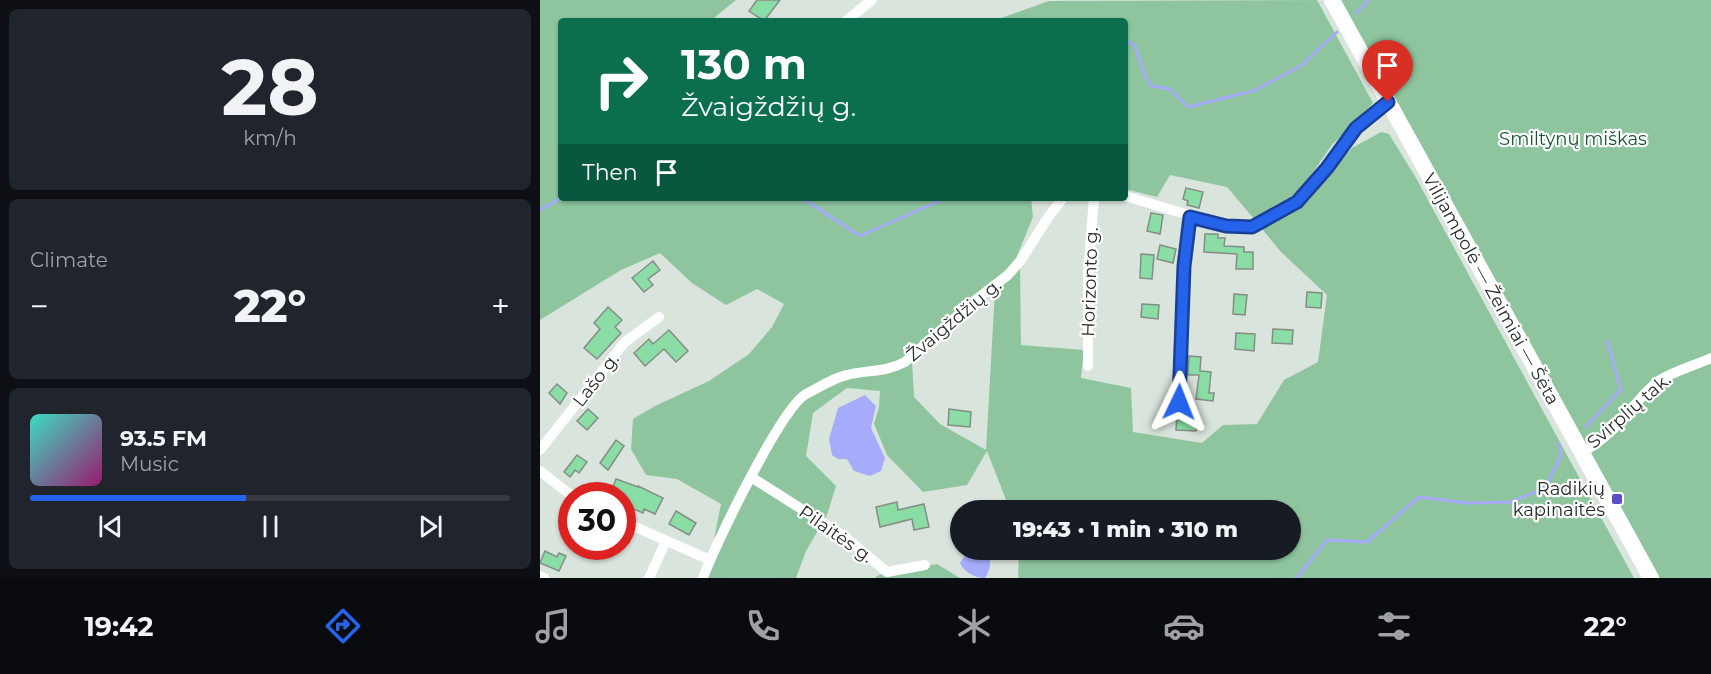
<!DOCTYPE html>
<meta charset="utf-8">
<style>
:root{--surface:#171b24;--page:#20242c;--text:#f1f3f6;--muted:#9ea1a6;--line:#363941;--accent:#2563eb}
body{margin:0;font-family:Montserrat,sans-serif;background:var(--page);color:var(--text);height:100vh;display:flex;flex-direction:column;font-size:22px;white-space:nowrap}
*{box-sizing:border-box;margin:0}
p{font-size:20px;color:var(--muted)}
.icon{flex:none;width:33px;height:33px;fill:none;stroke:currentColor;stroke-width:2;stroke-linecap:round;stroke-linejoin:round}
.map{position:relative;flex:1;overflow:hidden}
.panel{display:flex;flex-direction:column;gap:9px;padding:9px;background:#0d0f14;width:540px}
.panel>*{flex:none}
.hud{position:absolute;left:18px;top:18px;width:570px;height:183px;border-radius:6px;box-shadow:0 2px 4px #0004;background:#0b6e4f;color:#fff;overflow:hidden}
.speed{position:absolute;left:18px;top:482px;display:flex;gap:12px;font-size:30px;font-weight:700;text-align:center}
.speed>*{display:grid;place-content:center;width:78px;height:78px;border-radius:50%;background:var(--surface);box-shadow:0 2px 4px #0004;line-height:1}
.speed .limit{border:9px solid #d22;background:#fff;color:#111}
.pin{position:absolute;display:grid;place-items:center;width:51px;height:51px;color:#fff;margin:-62px -26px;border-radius:50% 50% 50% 0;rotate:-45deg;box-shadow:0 0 6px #0007}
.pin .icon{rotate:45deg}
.me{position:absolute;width:66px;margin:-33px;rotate:2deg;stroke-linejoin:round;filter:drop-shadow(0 0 4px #0008)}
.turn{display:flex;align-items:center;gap:21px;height:126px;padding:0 24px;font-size:27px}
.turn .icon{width:78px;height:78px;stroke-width:2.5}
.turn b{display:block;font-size:42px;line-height:51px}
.then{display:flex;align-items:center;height:57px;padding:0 24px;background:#0003;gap:12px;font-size:22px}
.big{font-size:45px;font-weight:800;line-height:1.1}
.panel .tile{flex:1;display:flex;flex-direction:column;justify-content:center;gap:9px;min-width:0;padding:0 21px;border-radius:9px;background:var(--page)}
.panel .dial{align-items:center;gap:0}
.dial b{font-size:78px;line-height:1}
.song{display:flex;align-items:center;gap:18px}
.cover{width:72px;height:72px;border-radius:9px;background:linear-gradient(135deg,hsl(170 70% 55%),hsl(320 70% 35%))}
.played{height:6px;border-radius:3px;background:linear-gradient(90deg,var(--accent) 45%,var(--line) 45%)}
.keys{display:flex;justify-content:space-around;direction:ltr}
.heat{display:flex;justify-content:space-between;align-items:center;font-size:33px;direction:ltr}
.trip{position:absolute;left:410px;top:500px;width:351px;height:60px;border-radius:30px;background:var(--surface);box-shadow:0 2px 4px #0004;font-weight:800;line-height:60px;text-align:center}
.dock{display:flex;height:96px;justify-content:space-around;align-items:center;background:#090b0e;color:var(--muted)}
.dock .icon{width:42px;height:42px}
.dock .active{color:var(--accent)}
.dock b{font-size:27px;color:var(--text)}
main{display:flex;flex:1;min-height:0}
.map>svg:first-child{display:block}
.green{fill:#8ec59f}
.water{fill:#a7abfb}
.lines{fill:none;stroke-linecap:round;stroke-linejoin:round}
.stream{stroke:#a7abfb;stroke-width:3}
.building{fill:#89dda5;stroke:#848e86;stroke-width:1.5}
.street{stroke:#fff;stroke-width:10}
.primary{stroke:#fff;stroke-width:16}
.route-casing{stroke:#184099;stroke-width:15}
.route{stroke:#2563eb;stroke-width:10}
.poi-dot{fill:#5950c8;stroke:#fff;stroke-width:2}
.labels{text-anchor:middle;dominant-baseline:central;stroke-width:4.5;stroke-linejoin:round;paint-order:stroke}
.park-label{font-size:18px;fill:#165431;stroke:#fff}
.street-label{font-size:18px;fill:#282c29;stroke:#fff}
.poi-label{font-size:18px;fill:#282c29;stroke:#fff;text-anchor:end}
</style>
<main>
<section class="panel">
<div class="tile dial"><b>28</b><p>km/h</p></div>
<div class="tile"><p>Climate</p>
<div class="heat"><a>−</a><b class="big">22°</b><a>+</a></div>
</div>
<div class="tile">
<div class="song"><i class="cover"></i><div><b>93.5 FM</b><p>Music</p></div></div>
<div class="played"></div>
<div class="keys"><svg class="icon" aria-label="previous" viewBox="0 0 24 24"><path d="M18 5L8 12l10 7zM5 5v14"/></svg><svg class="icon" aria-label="pause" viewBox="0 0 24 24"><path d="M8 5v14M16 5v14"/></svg><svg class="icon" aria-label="next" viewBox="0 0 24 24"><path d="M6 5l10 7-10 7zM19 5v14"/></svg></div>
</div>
</section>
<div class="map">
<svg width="1171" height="578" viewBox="0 0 1171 578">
<rect width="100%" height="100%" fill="#d9e4dc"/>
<g class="green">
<polygon points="0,0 196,0 175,17 178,21 21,21 21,198 491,198 493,217 472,268 372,361 374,397 400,424 446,450 455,290 480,267 481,345 544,350 541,378 591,388 593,432 662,443 683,425 717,424 744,380 778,362 787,295 741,252 722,229 746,215 774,193 812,148 841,132 849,134 876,178 1094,578 478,578 479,549 750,549 750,510 470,510 447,451 427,485 383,492 347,455 334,424 339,407 340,391 307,388 273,413 266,456 296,486 287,515 266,551 256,578 163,578 170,560 181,504 137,479 106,475 91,449 93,419 115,406 169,381 209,354 232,327 244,304 217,289 186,305 152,283 120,253 81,270 0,320"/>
<polygon points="777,0 833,103 791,146 767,181 750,198 714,219 687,187 630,175 617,197 585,189 585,21 453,21 509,1"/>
<polygon points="797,0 1171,0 1171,578 1118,578"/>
<polygon points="397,564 420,578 335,578 339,575"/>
</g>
<g class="water">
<polygon points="325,395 336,406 331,428 345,458 341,471 330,476 314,471 307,459 298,459 292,455 289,439 298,408"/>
<path d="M 429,549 L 447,550 C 452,559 451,569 445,578 C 435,578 424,572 420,563 Z"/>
</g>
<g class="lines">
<g class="stream">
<polyline points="816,13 829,0"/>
<polyline points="585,40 595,46 605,76 611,86 630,89 648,107 716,90 762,65 797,32"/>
<polyline points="262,198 320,236 406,198"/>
<polyline points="0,210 21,198"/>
<polyline points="1046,427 1081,389 1067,341"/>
<polyline points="757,578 787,540 827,542 879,497 927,503 971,502 1005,488 1021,456 1019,443"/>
</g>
</g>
<g class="building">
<polygon points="217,0 240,0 224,21 209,11"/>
<polygon points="646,188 663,192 659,208 647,205 648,201 643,199"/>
<polygon points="611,213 623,215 620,234 607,231"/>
<polygon points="665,234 678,234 678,238 685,238 684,246 704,247 704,252 713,252 713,269 696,269 697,254 664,252"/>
<polygon points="620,245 636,249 633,263 617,259"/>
<polygon points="601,254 614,255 612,279 600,278"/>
<polygon points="113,261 120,270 108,279 113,285 104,292 92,278"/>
<polygon points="767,292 782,293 781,308 766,307"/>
<polygon points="694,294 707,295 705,315 693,314"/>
<polygon points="602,304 619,305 618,319 601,317"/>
<polygon points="68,307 82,320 75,327 81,333 57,359 44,348 60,329 54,323"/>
<polygon points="733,329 753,330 752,344 732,343"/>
<polygon points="129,330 148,351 136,362 124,349 105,366 94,353 109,339 113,344"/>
<polygon points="696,333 715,334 714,351 695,349"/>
<polygon points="649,356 661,357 660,371 671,372 669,393 674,393 673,401 656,399 659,375 648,375"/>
<polygon points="17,384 27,393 20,404 9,393"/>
<polygon points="48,409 58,418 47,430 37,421"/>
<polygon points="409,409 431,412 430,427 408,425"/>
<polygon points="637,414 657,416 656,431 636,430"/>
<polygon points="76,440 84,446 68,470 60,463"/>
<polygon points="37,455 47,462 39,473 35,470 30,477 24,472"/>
<polygon points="76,479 98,487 98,486 123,498 115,514 104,509 103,513 89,507 90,504 82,501 82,495 70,495"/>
<polygon points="357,502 358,510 384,504 389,527 374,530 372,519 340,527 336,507"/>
<polygon points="136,511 156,523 149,535 129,524"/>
<polygon points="5,551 17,557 19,553 26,556 19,571 0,563"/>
</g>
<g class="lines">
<g class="street">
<polyline points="306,21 332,0"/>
<polyline points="585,196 686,226 712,227 757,202 787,168 816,128 848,102"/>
<polyline points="548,366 548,274 554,198"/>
<polyline points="639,402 644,266 650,217"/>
<polyline points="0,450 85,342 119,317"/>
<path d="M 1041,453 C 1055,445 1067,436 1078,424 C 1092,410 1103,392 1120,380 C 1136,370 1154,366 1171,358"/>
<polyline points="0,471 32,496"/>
<polyline points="211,477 304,536 347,572 385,565"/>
<polyline points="82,521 170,560"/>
<polyline points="0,576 4,578"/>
<polyline points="109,578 126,541"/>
<path d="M 163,578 C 174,547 241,408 266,394 C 278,388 293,378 307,375 C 327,370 347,372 365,362 L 433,302 L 468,275 L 481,260 L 509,216 L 523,198"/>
</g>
<polyline class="primary" points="792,0 1111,578"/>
</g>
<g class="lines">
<defs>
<polyline id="route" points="639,402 644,266 650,217 686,226 712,227 757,202 787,168 816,128 848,102"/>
</defs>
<use href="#route" class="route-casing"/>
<use href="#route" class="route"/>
</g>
<rect class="poi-dot" x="1071" y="493" width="12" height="12" rx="3"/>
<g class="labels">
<g class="park-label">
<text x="1033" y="139">Smiltynų miškas</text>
</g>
<g class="street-label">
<text transform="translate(550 282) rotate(-88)">Horizonto g.</text>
<text transform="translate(951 289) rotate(61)">Vilijampolė — Žeimiai — Šėta</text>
<text transform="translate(414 320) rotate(-40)">Žvaigždžių g.</text>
<text transform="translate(56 380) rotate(-52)">Lašo g.</text>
<text transform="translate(1089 411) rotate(-41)">Svirplių tak.</text>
<text transform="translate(296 534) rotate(35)">Pilaitės g.</text>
</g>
<g class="poi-label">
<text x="1065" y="489">Radikių<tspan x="1065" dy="21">kapinaitės</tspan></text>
</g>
</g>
</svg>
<div class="speed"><div class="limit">30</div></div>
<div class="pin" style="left:848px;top:102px;background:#d93025"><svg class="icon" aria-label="arrive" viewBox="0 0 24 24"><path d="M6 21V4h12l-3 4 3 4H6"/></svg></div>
<svg class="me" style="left:639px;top:402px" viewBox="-20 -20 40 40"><path d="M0-17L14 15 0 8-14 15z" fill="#2563eb" stroke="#fff" stroke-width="4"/></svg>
<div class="trip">19:43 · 1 min · 310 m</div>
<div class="hud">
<div class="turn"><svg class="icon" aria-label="right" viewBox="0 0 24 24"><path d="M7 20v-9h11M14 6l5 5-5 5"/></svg><div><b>130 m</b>Žvaigždžių g.</div></div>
<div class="then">Then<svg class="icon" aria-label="arrive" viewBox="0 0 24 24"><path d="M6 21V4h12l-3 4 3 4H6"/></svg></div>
</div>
</div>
</main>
<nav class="dock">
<b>19:42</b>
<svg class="icon active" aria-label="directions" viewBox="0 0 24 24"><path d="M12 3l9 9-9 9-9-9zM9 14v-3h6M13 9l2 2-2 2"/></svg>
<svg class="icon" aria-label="music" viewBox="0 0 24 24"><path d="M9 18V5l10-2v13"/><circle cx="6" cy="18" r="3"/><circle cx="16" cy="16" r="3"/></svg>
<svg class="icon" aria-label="phone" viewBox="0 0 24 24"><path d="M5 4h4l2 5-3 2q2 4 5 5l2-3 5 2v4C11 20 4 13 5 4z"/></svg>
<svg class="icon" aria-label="climate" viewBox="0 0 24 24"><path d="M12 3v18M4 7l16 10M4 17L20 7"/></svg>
<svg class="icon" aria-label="car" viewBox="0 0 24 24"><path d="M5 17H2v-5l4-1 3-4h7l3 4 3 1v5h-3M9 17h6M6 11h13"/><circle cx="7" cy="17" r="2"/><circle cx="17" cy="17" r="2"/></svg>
<svg class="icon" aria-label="filters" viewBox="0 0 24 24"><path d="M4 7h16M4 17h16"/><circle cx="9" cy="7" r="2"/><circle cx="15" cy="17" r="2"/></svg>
<b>22°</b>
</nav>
